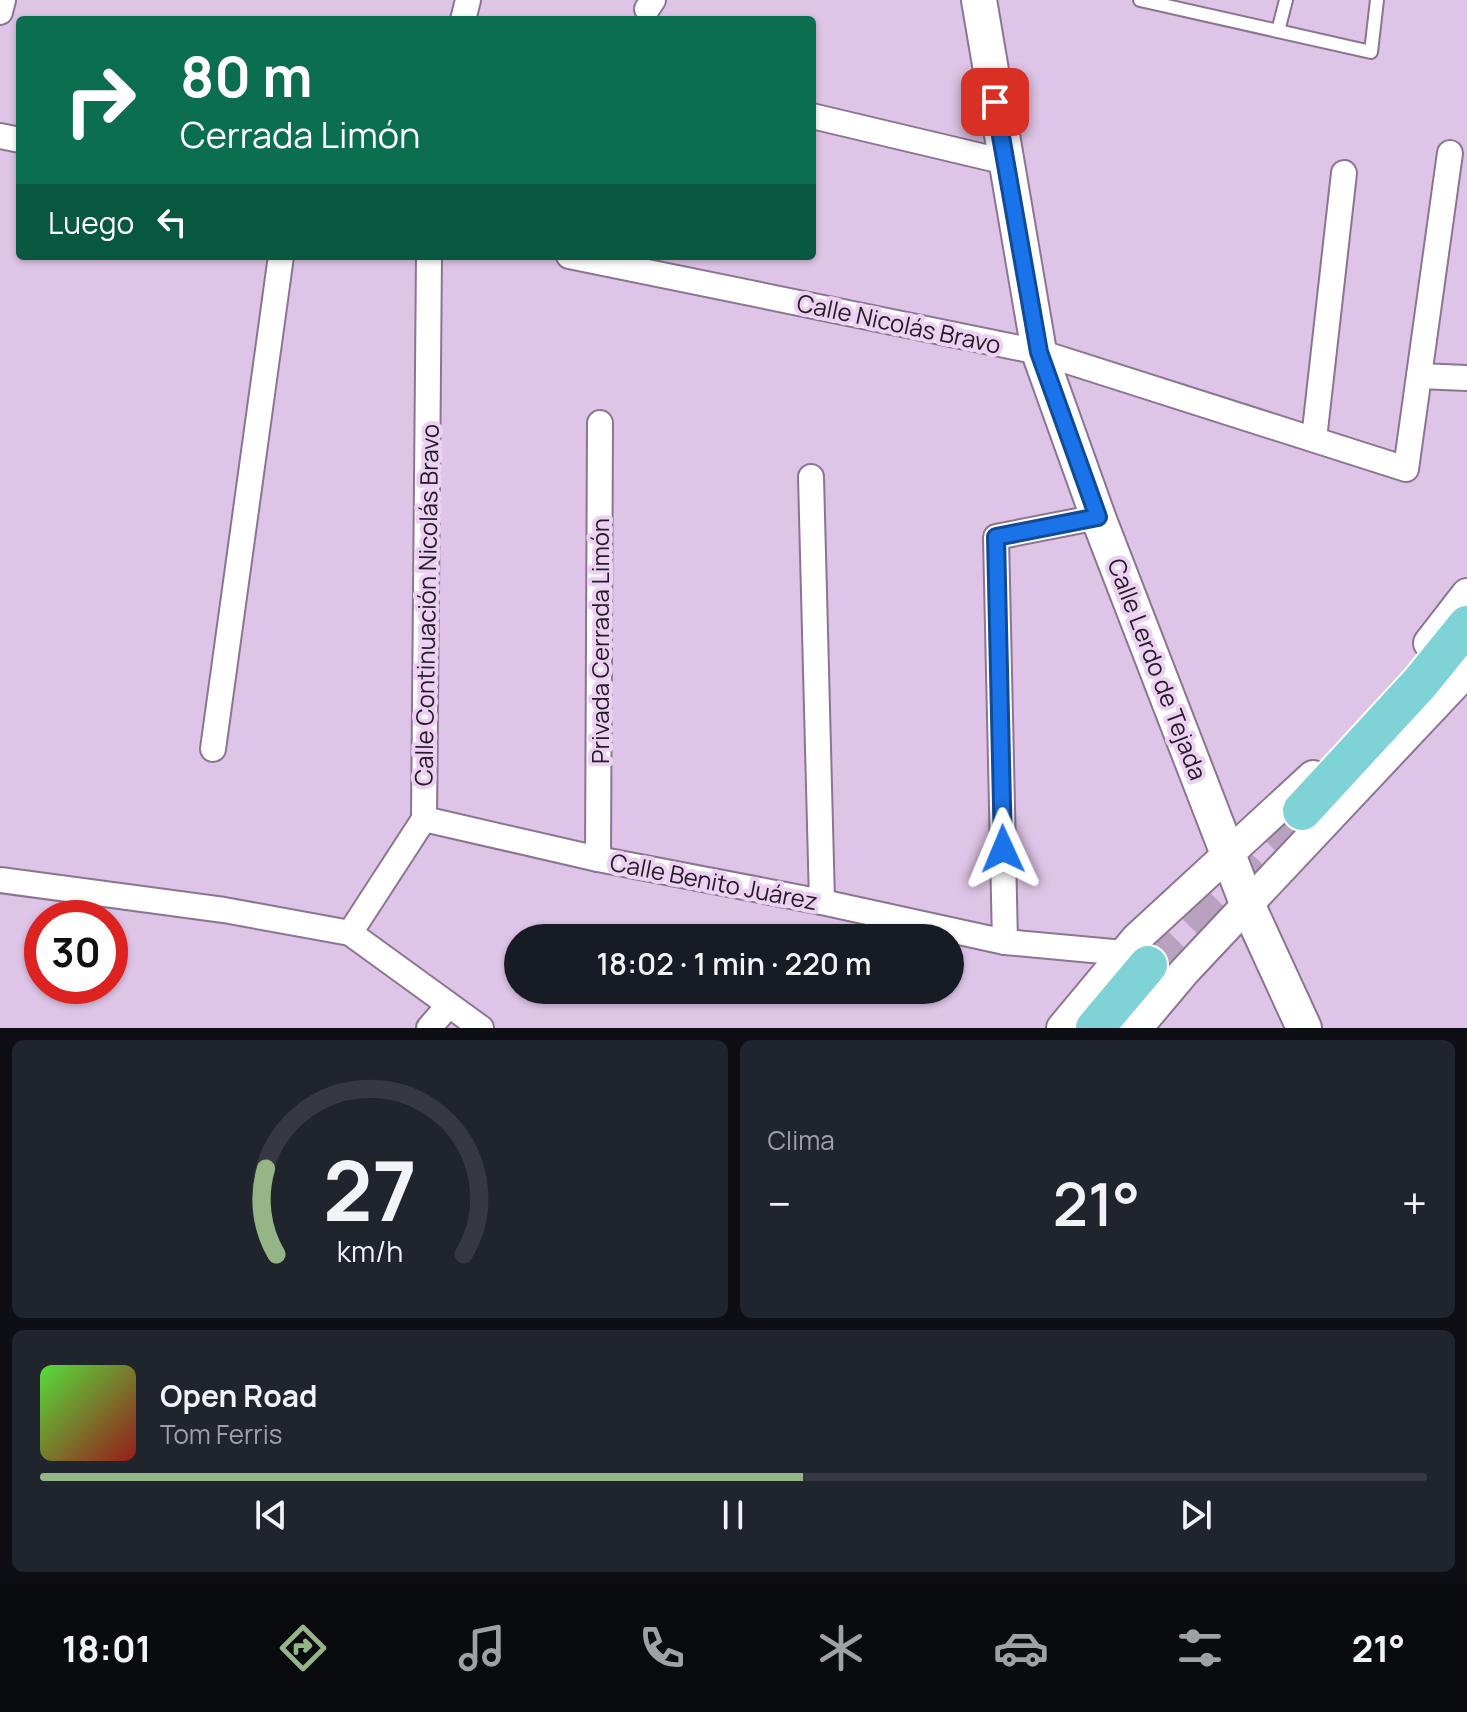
<!DOCTYPE html>
<html lang="es">
<meta charset="utf-8">
<style>
:root{--surface:#171b24;--page:#20242c;--text:#f1f3f6;--muted:#9ea1a6;--line:#363941;--accent:#95b587}
body{margin:0;font-family:Manrope,sans-serif;background:var(--page);color:var(--text);height:100vh;display:flex;flex-direction:column;font-size:30px;white-space:nowrap}
*{box-sizing:border-box;margin:0}
p{font-size:26px;color:var(--muted)}
.icon{flex:none;width:44px;height:44px;fill:none;stroke:currentColor;stroke-width:2;stroke-linecap:round;stroke-linejoin:round}
.map{position:relative;height:1028px;overflow:hidden}
.sheet{display:flex;flex-direction:column;gap:12px;padding:12px;background:#0d0f14;flex:1}
.sheet>*{flex:none}
.hud{position:absolute;left:16px;top:16px;width:800px;height:244px;border-radius:8px;box-shadow:0 2px 6px #0004;background:#0b6e4f;color:#fff;overflow:hidden}
.speed{position:absolute;left:24px;top:900px;display:flex;gap:16px;font-size:40px;font-weight:700;text-align:center}
.speed>*{display:grid;place-content:center;width:104px;height:104px;border-radius:50%;background:var(--surface);box-shadow:0 2px 6px #0004;line-height:1}
.speed .limit{border:12px solid #d22;background:#fff;color:#111}
.pin{position:absolute;display:grid;place-items:center;width:68px;height:68px;color:#fff;margin:-34px;border-radius:16px;box-shadow:0 4px 12px #0006}
.me{position:absolute;width:88px;margin:-44px;rotate:359deg;stroke-linejoin:round;filter:drop-shadow(0 0 6px #0008)}
.turn{display:flex;align-items:center;gap:28px;height:168px;padding:0 32px;font-size:36px}
.turn .icon{width:104px;height:104px;stroke-width:2.5}
.turn b{display:block;font-size:56px;line-height:68px}
.then{display:flex;align-items:center;height:76px;padding:0 32px;background:#0003;gap:16px;font-size:30px}
.big{font-size:60px;font-weight:600;line-height:1.1}
.sheet .tile{flex:1;display:flex;flex-direction:column;justify-content:center;gap:12px;min-width:0;padding:0 28px;border-radius:12px;background:var(--page)}
.sheet .dial{align-items:center;gap:0}
.dial svg{height:208px;overflow:visible;fill:none;stroke:var(--line);stroke-width:7;stroke-linecap:round;text-anchor:middle}
.dial text{fill:var(--text);stroke:none}
.song{display:flex;align-items:center;gap:24px}
.cover{width:96px;height:96px;border-radius:12px;background:linear-gradient(135deg,hsl(110 70% 55%),hsl(0 70% 35%))}
.played{height:8px;border-radius:4px;background:linear-gradient(90deg,var(--accent) 55%,var(--line) 55%)}
.keys{display:flex;justify-content:space-around;direction:ltr}
.heat{display:flex;justify-content:space-between;align-items:center;font-size:44px;direction:ltr}
.sheet .tiles{flex:1;display:grid;gap:12px;grid-template-columns:1fr 1fr}
.tile:last-child{grid-column:span 2}
.trip{position:absolute;left:504px;top:924px;width:460px;height:80px;border-radius:40px;background:var(--surface);box-shadow:0 2px 6px #0004;font-weight:600;line-height:80px;text-align:center}
.tab-bar{display:flex;height:128px;justify-content:space-around;align-items:center;background:#090b0e;color:var(--muted)}
.tab-bar .icon{width:56px;height:56px}
.tab-bar .active{color:var(--accent)}
.tab-bar b{font-size:36px;color:var(--text)}
.map>svg:first-child{display:block}
.lines{fill:none;stroke-linecap:round;stroke-linejoin:round}
.primary-tunnel{stroke:#b9a2c0;stroke-width:38;stroke-dasharray:38 19;stroke-linecap:butt}
.service-casing{stroke:#8c7493;stroke-width:16}
.minor-casing{stroke:#8c7493;stroke-width:28}
.tertiary-casing{stroke:#8c7493;stroke-width:34}
.secondary-casing{stroke:#8c7493;stroke-width:38}
.primary-casing{stroke:#fff;stroke-width:42}
.service{stroke:#fff;stroke-width:12}
.minor{stroke:#fff;stroke-width:24}
.tertiary{stroke:#fff;stroke-width:30}
.secondary{stroke:#fff;stroke-width:34}
.primary{stroke:#7fd3d6;stroke-width:38}
.route-casing{stroke:#114b97;stroke-width:20}
.route{stroke:#1a73e8;stroke-width:14}
.labels{text-anchor:middle;dominant-baseline:central;stroke-width:8;stroke-linejoin:round;paint-order:stroke}
.street-label{font-size:24px;fill:#241b27;stroke:#ecd1f3}
</style>
<div class="map">
<svg width="1467" height="1028" viewBox="0 0 1467 1028">
<rect width="100%" height="100%" fill="#dec4e6"/>
<g class="lines">
<polyline class="primary-tunnel" points="1148,965 1302,811"/>
<defs>
<g id="service">
<polyline points="1140,0 1371,52 1377,0"/>
<polyline points="1278,31 1286,0"/>
</g>
<g id="minor">
<polyline points="647,9 653,0"/>
<polyline points="0,12 3,0"/>
<polyline points="463,20 468,0"/>
<polyline points="812,116 1006,162"/>
<polyline points="0,136 20,140"/>
<polyline points="569,256 1039,352 1406,469 1450,153"/>
<polyline points="1419,376 1467,378"/>
<polyline points="1314,439 1344,173"/>
<polyline points="811,477 822,902"/>
<polyline points="213,749 281,256"/>
<polyline points="424,819 598,859 822,902 1005,942 1124,953"/>
<polyline points="598,859 600,423"/>
<polyline points="0,880 224,910 350,933 481,1028"/>
<polyline points="350,933 424,819 429,256"/>
<polyline points="1005,942 996,537 1098,517"/>
<polyline points="429,1028 448,1006"/>
</g>
<g id="tertiary">
<polyline points="1429,643 1467,594"/>
<polyline points="1062,1028 1136,939 1313,776"/>
<polyline points="1137,1028 1184,972 1467,671"/>
</g>
<polyline id="secondary" points="979,0 1039,352 1098,517 1248,906 1304,1028"/>
<g id="primary">
<polyline points="1302,811 1420,683 1467,625"/>
<polyline points="1095,1028 1148,965"/>
</g>
</defs>
<use href="#service" class="service-casing"/>
<use href="#minor" class="minor-casing"/>
<use href="#tertiary" class="tertiary-casing"/>
<use href="#secondary" class="secondary-casing"/>
<use href="#primary" class="primary-casing"/>
<use href="#service" class="service"/>
<use href="#minor" class="minor"/>
<use href="#tertiary" class="tertiary"/>
<use href="#secondary" class="secondary"/>
<use href="#primary" class="primary"/>
</g>
<g class="lines">
<defs>
<polyline id="route" points="995,102 1039,352 1098,517 996,537 1003,849"/>
</defs>
<use href="#route" class="route-casing"/>
<use href="#route" class="route"/>
</g>
<g class="labels">
<g class="street-label">
<text transform="translate(899 323) rotate(12)">Calle Nicolás Bravo</text>
<text transform="translate(426 605) rotate(-89)">Calle Continuación Nicolás Bravo</text>
<text transform="translate(599 641) rotate(-90)">Privada Cerrada Limón</text>
<text transform="translate(1158 669) rotate(69)">Calle Lerdo de Tejada</text>
<text transform="translate(714 881) rotate(11)">Calle Benito Juárez</text>
</g>
</g>
</svg>
<div class="speed"><div class="limit">30</div></div>
<div class="pin" style="left:995px;top:102px;background:#d93025"><svg class="icon" aria-label="arrive" viewBox="0 0 24 24"><path d="M6 21V4h12l-3 4 3 4H6"/></svg></div>
<svg class="me" style="left:1003px;top:849px" viewBox="-20 -20 40 40"><path d="M0-17L14 15 0 8-14 15z" fill="#1a73e8" stroke="#fff" stroke-width="4"/></svg>
<div class="trip">18:02 · 1 min · 220 m</div>
<div class="hud">
<div class="turn"><svg class="icon" aria-label="right" viewBox="0 0 24 24"><path d="M7 20v-9h11M14 6l5 5-5 5"/></svg><div><b>80 m</b>Cerrada Limón</div></div>
<div class="then">Luego<svg class="icon" aria-label="left" viewBox="0 0 24 24"><path d="M17 20v-9H6M10 6l-5 5 5 5"/></svg></div>
</div>
</div>
<section class="sheet">
<div class="tiles">
<div class="tile dial"><svg viewBox="0 0 100 80">
<path d="M14 69A42 42 0 1 1 86 69"/>
<path d="M14 69A42 42 0 0 1 10 36" stroke="#95b587"/>
<text x="50" y="56" font-size="32" font-weight="700">27</text>
<text x="50" y="72" font-size="11">km/h</text>
</svg></div>
<div class="tile"><p>Clima</p>
<div class="heat"><a>−</a><b class="big">21°</b><a>+</a></div>
</div>
<div class="tile">
<div class="song"><i class="cover"></i><div><b>Open Road</b><p>Tom Ferris</p></div></div>
<div class="played"></div>
<div class="keys"><svg class="icon" aria-label="previous" viewBox="0 0 24 24"><path d="M18 5L8 12l10 7zM5 5v14"/></svg><svg class="icon" aria-label="pause" viewBox="0 0 24 24"><path d="M8 5v14M16 5v14"/></svg><svg class="icon" aria-label="next" viewBox="0 0 24 24"><path d="M6 5l10 7-10 7zM19 5v14"/></svg></div>
</div>
</div>
</section>
<nav class="tab-bar">
<b>18:01</b>
<svg class="icon active" aria-label="directions" viewBox="0 0 24 24"><path d="M12 3l9 9-9 9-9-9zM9 14v-3h6M13 9l2 2-2 2"/></svg>
<svg class="icon" aria-label="music" viewBox="0 0 24 24"><path d="M9 18V5l10-2v13"/><circle cx="6" cy="18" r="3"/><circle cx="16" cy="16" r="3"/></svg>
<svg class="icon" aria-label="phone" viewBox="0 0 24 24"><path d="M5 4h4l2 5-3 2q2 4 5 5l2-3 5 2v4C11 20 4 13 5 4z"/></svg>
<svg class="icon" aria-label="climate" viewBox="0 0 24 24"><path d="M12 3v18M4 7l16 10M4 17L20 7"/></svg>
<svg class="icon" aria-label="car" viewBox="0 0 24 24"><path d="M5 17H2v-5l4-1 3-4h7l3 4 3 1v5h-3M9 17h6M6 11h13"/><circle cx="7" cy="17" r="2"/><circle cx="17" cy="17" r="2"/></svg>
<svg class="icon" aria-label="filters" viewBox="0 0 24 24"><path d="M4 7h16M4 17h16"/><circle cx="9" cy="7" r="2"/><circle cx="15" cy="17" r="2"/></svg>
<b>21°</b>
</nav>
